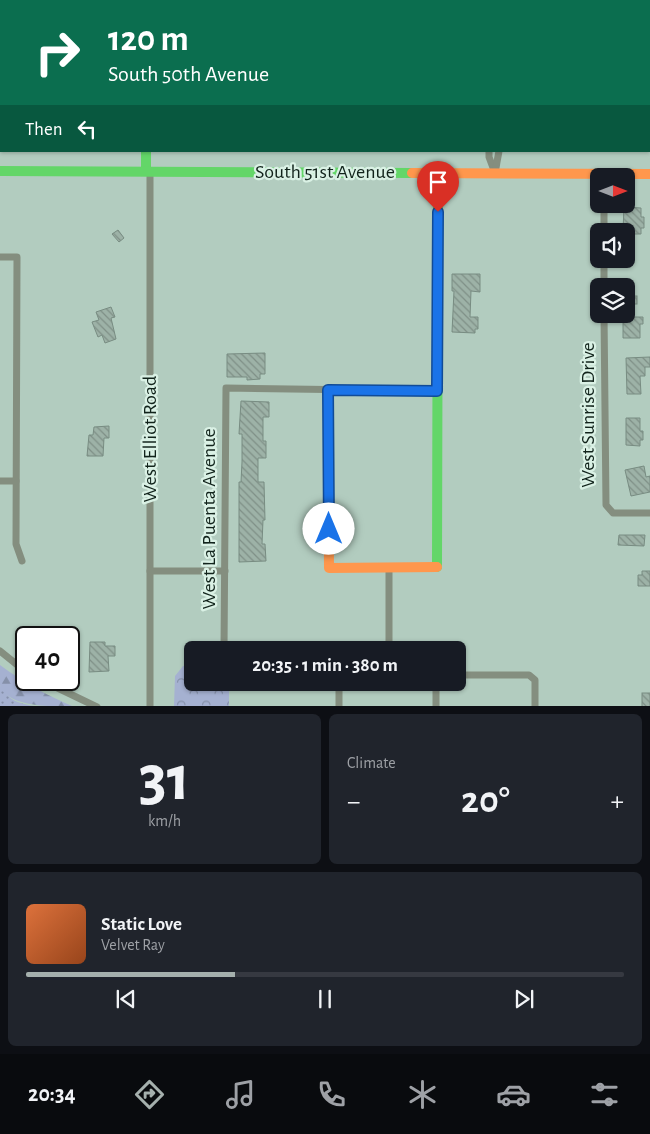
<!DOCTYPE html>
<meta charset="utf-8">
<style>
:root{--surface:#171b24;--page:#20242c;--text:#f1f3f6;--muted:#9ea1a6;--line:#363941;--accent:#a5b0ad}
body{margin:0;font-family:"Alegreya Sans",sans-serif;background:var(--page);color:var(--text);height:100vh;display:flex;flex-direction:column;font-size:19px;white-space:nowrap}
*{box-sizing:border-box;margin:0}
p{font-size:16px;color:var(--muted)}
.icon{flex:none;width:28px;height:28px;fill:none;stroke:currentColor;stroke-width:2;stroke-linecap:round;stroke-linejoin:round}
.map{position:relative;height:706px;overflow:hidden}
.sheet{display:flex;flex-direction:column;gap:8px;padding:8px;background:#0d0f14;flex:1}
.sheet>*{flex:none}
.top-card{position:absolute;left:0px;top:0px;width:650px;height:152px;box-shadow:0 1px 4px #0004;background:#0b6e4f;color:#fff;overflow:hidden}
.needle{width:32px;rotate:90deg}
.buttons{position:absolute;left:590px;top:168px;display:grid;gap:10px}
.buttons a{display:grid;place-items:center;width:45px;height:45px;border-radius:8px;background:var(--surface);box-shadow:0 1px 4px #0004;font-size:25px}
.speed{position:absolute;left:15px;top:626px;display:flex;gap:10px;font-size:25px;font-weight:700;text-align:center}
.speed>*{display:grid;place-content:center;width:65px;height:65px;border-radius:50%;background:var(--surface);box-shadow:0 1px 4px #0004;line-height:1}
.speed .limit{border:2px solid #111;border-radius:8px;background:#fff;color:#111}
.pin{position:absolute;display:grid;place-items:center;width:42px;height:42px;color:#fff;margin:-51px -21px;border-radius:50% 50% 50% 0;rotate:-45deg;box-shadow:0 0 5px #0007}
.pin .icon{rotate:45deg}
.me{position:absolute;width:55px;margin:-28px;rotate:0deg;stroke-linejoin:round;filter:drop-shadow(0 0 4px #0008)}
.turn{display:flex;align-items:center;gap:18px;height:105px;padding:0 25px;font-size:22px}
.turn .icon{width:65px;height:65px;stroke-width:2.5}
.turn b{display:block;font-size:35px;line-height:42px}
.then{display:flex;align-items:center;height:48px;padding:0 25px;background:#0003;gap:10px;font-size:19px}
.big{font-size:38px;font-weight:700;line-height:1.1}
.sheet .widget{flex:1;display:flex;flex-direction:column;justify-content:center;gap:8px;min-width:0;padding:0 18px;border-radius:8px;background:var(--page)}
.sheet .dial{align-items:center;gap:0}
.dial b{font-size:65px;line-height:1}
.song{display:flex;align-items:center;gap:15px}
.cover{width:60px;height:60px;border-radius:8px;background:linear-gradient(135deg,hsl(20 70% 55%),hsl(20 70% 35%))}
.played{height:5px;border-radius:2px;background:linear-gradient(90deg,var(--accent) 35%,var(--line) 35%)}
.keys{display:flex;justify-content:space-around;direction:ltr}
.heat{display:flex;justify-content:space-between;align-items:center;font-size:28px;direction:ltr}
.sheet .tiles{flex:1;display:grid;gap:8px;grid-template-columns:1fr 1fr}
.widget:last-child{grid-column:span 2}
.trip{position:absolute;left:184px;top:641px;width:282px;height:50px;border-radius:8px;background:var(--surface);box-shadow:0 1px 4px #0004;font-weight:700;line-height:50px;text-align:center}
.dock{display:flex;height:80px;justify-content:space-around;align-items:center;background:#090b0e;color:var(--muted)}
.dock .icon{width:35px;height:35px}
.dock .on{color:var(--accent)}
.dock b{font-size:22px;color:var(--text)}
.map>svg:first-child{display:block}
.grass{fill:url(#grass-dots)}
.forest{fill:url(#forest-firs)}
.park{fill:url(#park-crowns)}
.building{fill:url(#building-back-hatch);stroke:#788c82}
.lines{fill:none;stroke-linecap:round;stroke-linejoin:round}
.street{stroke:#848e7f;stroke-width:7}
.fast{stroke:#63d668;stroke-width:10}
.slow{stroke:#ff974d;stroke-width:10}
.route-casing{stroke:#114b97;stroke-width:12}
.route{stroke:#1a73e8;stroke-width:9}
.labels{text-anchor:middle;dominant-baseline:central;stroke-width:4.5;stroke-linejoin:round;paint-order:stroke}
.street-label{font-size:20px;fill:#11231b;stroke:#daf1e5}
</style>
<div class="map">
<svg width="650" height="707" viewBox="0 0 650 707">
<defs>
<pattern id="grass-dots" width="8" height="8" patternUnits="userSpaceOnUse" patternTransform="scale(1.25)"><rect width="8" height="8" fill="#a5b1d1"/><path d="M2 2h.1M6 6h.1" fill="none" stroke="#8590a9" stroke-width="1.8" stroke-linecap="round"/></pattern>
<pattern id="forest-firs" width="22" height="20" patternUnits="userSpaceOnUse" patternTransform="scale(1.25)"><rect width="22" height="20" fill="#a5b1d1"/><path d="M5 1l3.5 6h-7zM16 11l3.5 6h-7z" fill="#8590a9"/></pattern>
<pattern id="park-crowns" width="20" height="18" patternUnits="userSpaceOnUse" patternTransform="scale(1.25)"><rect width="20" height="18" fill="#a5b1d1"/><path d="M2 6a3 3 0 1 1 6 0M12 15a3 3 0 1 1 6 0" fill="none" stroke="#8590a9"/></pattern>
<pattern id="building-back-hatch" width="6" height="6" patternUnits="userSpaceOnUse" patternTransform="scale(1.25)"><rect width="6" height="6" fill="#9db2a7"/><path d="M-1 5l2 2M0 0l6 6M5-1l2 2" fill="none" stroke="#7f9087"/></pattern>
</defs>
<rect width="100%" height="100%" fill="#b2ccbf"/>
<path class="grass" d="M 0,685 C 9,701 18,703 34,706 L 0,706 Z"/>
<path class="forest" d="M 0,665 C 23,682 46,695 72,706 C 52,707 6,707 0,685 C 0,679 0,671 0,665 Z"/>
<polygon class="park" points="183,666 192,666 192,682 229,683 229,706 174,706 175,676"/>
<g class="building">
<polygon points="624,207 641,208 641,217 644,217 644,228 641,228 641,234 626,234 626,231 623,231"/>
<polygon points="118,230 124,238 119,242 112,234"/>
<polygon points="452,274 480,274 480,292 471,291 470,317 478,317 478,329 475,329 475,333 452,332 454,291 452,291"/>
<rect x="626" y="296" width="11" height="8"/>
<polygon points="111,307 115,317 111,318 116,339 105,343 102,335 98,337 92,322 99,320 96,312"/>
<polygon points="623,317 643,317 643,324 640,324 640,338 623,338"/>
<polygon points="265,353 265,374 260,374 260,379 247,380 247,377 227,377 227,354"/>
<polygon points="650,357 650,367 645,367 645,376 640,376 641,394 627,394 626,358"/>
<polygon points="241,401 269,402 269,417 263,417 263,441 266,441 266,458 258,458 258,482 264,482 265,520 263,520 262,544 265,544 266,561 239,562 239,482 241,482 242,462 242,434 239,434"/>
<polygon points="626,418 640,418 640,431 643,431 643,440 640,440 640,446 626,445"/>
<polygon points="109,426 109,438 104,438 103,456 87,456 89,435 93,435 94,427"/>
<polygon points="644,466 646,477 650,476 650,492 631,496 625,470"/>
<polygon points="619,535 645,535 644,546 618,545"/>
<polygon points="642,571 650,571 650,586 638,586 638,575 642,575"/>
<polygon points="90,642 105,642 105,646 115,646 115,656 108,656 109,671 89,672"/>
<rect x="642" y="693" width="8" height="14"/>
</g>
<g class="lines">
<g class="street">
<polyline points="364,0 364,1"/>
<polyline points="234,1 234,0"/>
<polyline points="457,1 457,0"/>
<polyline points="553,1 553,0"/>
<polyline points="489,151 489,157 495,173"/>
<polyline points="150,171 150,707"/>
<polyline points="495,173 499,151"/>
<polyline points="604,204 604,231"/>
<polyline points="0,257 17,257 16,544 22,561"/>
<polyline points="604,259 604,286"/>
<polyline points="604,314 606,505 613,513 650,513"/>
<polyline points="0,481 16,481"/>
<polyline points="150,571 225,571"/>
<polyline points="224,650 226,388 437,391"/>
<polyline points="389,650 389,569"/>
<polyline points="0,651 26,672"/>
<polyline points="458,675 529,675 535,680 535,707"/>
<polyline points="41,680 97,707"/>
<polyline points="436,682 436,707"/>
<polyline points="339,707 339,682"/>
</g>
<g class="fast">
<polyline points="147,0 147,1"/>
<polyline points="146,151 146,170"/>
<polyline points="0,171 412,173"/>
<polyline points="437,567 438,173"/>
</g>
<g class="slow">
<polyline points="412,173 650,174"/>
<polyline points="328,390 329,568 437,567"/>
</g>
</g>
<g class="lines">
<defs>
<polyline id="route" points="329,529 328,390 437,391 438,212"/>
</defs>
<use href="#route" class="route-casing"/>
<use href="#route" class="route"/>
</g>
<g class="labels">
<g class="street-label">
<text x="325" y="172">South 51st Avenue</text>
<text transform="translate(588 415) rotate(-90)">West Sunrise Drive</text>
<text transform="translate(150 439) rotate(-90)">West Elliot Road</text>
<text transform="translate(209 519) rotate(-90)">West La Puenta Avenue</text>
</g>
</g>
</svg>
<div class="buttons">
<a><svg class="needle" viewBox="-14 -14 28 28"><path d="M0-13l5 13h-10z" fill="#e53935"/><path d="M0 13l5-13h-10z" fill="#9ea1a6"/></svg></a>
<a><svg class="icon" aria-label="sound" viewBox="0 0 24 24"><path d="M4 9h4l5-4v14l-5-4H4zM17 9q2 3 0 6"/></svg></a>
<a><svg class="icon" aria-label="layers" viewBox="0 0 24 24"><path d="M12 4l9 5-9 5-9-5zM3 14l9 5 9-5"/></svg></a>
</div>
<div class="speed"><div class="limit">40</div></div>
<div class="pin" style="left:438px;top:212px;background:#d93025"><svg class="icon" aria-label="arrive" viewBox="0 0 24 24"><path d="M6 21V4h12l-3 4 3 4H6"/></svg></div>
<svg class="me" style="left:329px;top:529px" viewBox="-20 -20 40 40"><circle r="19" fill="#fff"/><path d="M0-13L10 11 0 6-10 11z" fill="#1a73e8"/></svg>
<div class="trip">20:35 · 1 min · 380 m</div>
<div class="top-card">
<div class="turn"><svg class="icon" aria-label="right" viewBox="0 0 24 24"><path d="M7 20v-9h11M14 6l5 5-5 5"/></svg><div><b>120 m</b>South 50th Avenue</div></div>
<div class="then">Then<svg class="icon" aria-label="left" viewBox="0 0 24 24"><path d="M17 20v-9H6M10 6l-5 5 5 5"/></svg></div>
</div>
</div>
<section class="sheet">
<div class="tiles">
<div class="widget dial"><b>31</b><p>km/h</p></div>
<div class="widget"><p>Climate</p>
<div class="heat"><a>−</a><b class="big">20°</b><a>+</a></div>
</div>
<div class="widget">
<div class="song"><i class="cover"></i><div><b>Static Love</b><p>Velvet Ray</p></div></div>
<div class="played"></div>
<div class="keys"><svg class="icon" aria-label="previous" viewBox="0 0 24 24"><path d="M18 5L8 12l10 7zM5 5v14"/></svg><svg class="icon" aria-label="pause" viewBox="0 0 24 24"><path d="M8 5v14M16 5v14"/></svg><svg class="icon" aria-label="next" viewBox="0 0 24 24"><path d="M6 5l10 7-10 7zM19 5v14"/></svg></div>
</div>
</div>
</section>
<nav class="dock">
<b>20:34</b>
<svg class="icon on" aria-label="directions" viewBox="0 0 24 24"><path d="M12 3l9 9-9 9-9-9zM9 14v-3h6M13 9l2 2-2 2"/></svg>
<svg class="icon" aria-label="music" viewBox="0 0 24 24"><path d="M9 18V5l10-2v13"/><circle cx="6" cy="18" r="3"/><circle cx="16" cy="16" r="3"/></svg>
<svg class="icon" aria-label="phone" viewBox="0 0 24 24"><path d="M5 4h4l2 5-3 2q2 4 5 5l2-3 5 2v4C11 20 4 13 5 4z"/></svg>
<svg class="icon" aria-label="climate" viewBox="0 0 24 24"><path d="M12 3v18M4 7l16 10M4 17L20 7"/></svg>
<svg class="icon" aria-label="car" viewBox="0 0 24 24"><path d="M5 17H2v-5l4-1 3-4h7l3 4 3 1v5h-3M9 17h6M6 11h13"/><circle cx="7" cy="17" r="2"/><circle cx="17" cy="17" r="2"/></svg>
<svg class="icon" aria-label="filters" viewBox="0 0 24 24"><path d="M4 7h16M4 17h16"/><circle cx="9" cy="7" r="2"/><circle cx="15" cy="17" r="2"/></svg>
</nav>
